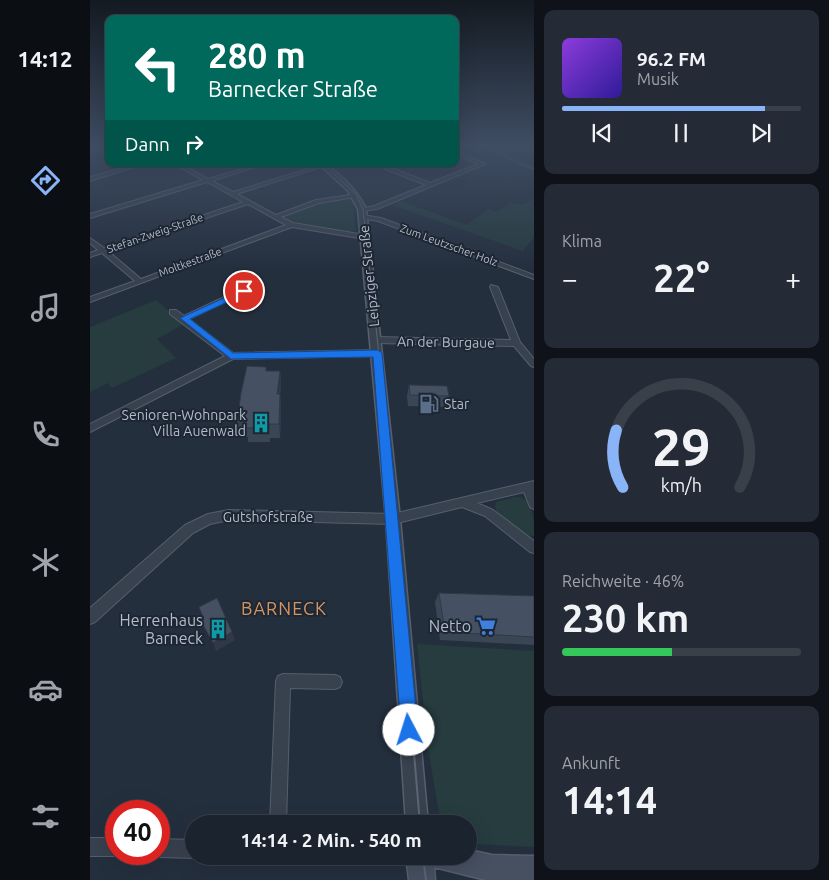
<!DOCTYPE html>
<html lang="de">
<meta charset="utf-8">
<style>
:root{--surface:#1b232e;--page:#242b36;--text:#f1f3f6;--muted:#a0a4aa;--line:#39404a;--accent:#8ab4f8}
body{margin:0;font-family:Ubuntu,sans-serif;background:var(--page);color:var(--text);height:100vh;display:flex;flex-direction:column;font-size:19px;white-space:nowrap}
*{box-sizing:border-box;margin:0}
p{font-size:16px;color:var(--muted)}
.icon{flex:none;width:28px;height:28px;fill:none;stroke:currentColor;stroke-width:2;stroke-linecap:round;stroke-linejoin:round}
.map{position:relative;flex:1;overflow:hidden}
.details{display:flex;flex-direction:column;gap:10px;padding:10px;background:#0f1319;width:295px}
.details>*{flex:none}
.guide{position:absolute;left:15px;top:15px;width:354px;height:152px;border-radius:10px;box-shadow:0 5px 20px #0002,0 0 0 1px var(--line);background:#00695c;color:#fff;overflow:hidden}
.speed{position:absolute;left:15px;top:800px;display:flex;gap:10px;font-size:25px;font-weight:700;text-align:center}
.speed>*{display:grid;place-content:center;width:65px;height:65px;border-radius:50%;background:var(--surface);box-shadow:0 5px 20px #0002,0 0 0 1px var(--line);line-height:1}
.speed .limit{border:8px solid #d22;background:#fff;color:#111}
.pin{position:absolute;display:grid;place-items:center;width:42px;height:42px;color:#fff;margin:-21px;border:2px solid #fff;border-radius:50%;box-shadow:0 1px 5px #0007}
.me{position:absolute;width:55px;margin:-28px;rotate:355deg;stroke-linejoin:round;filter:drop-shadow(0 0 4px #0008)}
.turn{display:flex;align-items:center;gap:18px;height:105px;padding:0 20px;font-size:22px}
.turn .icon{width:65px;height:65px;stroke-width:2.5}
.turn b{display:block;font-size:35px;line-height:42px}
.then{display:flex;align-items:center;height:48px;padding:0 20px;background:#0003;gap:10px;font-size:19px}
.big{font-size:38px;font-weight:600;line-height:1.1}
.details .card{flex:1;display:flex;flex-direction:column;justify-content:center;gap:8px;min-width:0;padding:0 18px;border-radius:10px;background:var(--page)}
.details .dial{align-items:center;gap:0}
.dial svg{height:130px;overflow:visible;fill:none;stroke:var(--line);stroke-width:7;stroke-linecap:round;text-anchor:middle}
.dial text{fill:var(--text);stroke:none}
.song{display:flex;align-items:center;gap:15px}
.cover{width:60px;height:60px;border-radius:8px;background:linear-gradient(135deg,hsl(270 70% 55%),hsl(250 70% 35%))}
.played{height:5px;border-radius:2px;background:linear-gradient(90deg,var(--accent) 85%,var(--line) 85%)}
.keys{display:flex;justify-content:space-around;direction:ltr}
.heat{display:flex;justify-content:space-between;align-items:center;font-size:28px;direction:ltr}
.charge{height:8px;border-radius:4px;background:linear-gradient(90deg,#34c759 46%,var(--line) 0)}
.trip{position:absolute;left:95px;top:815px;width:292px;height:50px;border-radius:25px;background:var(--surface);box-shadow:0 5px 20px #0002,0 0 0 1px var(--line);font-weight:600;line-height:50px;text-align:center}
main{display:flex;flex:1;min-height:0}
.tabs{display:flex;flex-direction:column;width:90px;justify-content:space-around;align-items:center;background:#0b0e12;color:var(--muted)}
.tabs .icon{width:35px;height:35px}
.tabs .on{color:var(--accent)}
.tabs b{font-size:22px;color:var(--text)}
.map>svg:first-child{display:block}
.green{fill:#263c3f}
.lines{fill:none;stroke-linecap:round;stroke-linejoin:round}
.stream{stroke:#394c67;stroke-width:2}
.minor-casing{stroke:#565f6c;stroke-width:2}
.tertiary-casing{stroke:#565f6c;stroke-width:3}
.secondary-casing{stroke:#565f6c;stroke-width:3}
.minor{fill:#38414e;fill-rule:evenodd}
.tertiary{fill:#38414e;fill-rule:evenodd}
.secondary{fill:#465061;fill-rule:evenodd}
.tram-far1{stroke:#5a6575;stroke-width:1}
.tram{stroke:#5a6575;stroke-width:2}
.wall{fill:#3b4654}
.shaded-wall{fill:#303945}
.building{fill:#455162;stroke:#303945}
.route{fill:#1a73e8;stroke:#114b97}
.labels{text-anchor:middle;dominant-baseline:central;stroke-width:4;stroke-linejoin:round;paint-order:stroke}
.far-street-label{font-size:11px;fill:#b4bcc9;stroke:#1d2633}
.street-label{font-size:14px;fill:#b4bcc9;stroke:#1d2633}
.poi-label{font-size:14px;fill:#b4bcc9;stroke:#1d2633;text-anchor:start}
.near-poi-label{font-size:16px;fill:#b4bcc9;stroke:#1d2633;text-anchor:end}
.near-neighbourhood-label{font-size:18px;letter-spacing:1px;fill:#d59563;stroke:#1d2633}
</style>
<main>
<nav class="tabs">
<b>14:12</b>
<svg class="icon on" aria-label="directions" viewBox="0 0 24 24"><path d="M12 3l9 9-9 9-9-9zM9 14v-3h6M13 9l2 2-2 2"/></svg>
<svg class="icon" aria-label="music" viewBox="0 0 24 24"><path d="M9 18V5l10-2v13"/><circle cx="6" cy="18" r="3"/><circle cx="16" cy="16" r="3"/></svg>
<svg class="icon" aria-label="phone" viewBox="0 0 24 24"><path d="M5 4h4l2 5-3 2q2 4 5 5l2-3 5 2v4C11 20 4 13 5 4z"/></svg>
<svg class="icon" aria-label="climate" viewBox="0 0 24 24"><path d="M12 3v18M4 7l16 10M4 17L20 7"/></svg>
<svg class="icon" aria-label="car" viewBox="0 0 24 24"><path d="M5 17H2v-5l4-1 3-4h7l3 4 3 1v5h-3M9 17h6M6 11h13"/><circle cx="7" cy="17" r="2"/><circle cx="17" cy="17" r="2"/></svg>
<svg class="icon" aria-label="filters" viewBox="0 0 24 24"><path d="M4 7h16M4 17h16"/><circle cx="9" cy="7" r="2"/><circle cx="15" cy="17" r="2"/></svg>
</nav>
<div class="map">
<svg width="444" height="880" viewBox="0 0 444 880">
<rect width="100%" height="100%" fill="#242f3e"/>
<g class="green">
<polygon points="392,147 407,147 444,166 444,172"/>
<path d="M 260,197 L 264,206 L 266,231 C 245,234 211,226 192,216 L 230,203 Z"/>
<polygon points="444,199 444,237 433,251 302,205 311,201 377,225 398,209 407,212 421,202 433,205"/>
<polygon points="66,300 94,324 67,339 86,358 22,388 18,383 0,392 0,327"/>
<path d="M 426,497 C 444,497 444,522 444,536 L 432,534 L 408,515 L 405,506 L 406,502 Z"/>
<polygon points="327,644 444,651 444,847 386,844 379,838 379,824 362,824 349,813 338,748"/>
</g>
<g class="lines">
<polyline class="stream" points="399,147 430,164 444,169"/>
<defs>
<g id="minor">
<polygon points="9,147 19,148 0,151 0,149"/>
<polygon points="365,150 395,164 287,209 272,211 269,209 284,206 336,185 295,169 295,167 305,164 311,164 302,168 340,183 388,164 365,153"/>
<polygon points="46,164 54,164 0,181 0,177"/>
<path d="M 84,164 L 90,164 L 118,179 L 168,164 L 174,164 L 122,181 L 143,192 L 234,164 L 240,164 L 147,194 L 186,215 L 226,200 L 267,194 L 268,195 L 265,197 L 229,203 L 191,217 L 203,223 L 275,235 L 278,237 L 275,239 L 202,227 L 0,302 L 0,297 L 45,281 L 12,253 L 0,257 L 0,253 L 8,250 L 0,243 L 0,238 L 14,248 L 153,202 L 117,182 L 0,218 L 0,214 L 113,180 ZM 158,204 L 196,225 L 51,279 L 18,251 Z"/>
<polygon points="273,215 291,218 444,275 444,279 288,221 271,218 270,217"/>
<polygon points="162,284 165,284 165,288 99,319 143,353 288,350 292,353 288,356 143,359 0,432 0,424 135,356 80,314 80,310 86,310 94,316"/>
<polygon points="401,285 408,287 430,342 444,359 444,367 441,366 424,346 286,343 282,340 286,337 421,340 400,287"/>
<polygon points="444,481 444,509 440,507 434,492 387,503 403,510 444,541 444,553 440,552 395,516 372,507 303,524 139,520 120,524 103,533 5,622 0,624 0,608 95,525 118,514 139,510 303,514"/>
<polygon points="193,674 245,675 250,677 252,682 250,687 245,689 200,688 196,824 180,824 186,681 188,676"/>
<polygon points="0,838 26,838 26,854 31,854 26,856 0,856"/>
<polygon points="69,839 104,840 104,856 107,856 104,858 69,857 63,854 69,854"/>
</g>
<path id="tertiary" d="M 229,164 L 236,164 C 252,177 267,189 276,209 L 310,519 L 338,824 L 316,824 L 296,519 L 268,209 L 258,191 Z"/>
<polygon id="secondary" points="379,850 402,855 444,856 444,880 396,880 344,867 345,880 319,880 316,856 379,856"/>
</defs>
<use href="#minor" class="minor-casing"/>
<use href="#tertiary" class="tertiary-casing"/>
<use href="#secondary" class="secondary-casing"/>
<use href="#minor" class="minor"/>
<use href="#tertiary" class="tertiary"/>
<use href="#secondary" class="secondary"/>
<polyline class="tram-far1" points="233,164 266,194 273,209 293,391 315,647"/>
<g class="tram">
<polyline points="315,646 330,824"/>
<polyline points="333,856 336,880"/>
</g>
</g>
<g class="wall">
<polygon points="177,371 190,371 191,386 190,394 191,408 190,438 180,438 180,442 158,442 158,437 150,437 147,423"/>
<polygon points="319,385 359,396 356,407 318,406 317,396"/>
<polygon points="349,593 444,596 444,645 350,640 345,602"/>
</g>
<g class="shaded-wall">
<polygon points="190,371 191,386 188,408 187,394"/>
<polygon points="190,394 191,408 190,438 189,424"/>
<polygon points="142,632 145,640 126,651 123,643"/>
</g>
<g class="building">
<polygon points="157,366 176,367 176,371 190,371 187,394 190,394 189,424 179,424 179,428 156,428 157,423 147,423 151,393"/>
<polygon points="319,385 357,386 359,396 320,395"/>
<polygon points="349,593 444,596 444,637 355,632"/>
<polygon points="127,598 142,632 123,643 111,621 114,620 109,607"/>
</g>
<linearGradient id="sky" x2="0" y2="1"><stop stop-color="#141a22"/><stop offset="0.54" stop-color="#3f4d63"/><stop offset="1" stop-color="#3f4d63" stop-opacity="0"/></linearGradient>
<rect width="444" height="270" fill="url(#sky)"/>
<polygon class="route" points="154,289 158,291 157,293 100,319 143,353 288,350 292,353 328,730 325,736 319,738 313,736 311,730 283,357 141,359 90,318"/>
<defs>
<symbol id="fuel-bare" viewBox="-9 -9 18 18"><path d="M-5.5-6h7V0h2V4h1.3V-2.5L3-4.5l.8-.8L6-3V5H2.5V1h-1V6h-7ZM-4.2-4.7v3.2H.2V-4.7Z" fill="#5c6f8a" stroke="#1d2633" stroke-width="2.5" paint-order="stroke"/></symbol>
<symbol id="building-bare" viewBox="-9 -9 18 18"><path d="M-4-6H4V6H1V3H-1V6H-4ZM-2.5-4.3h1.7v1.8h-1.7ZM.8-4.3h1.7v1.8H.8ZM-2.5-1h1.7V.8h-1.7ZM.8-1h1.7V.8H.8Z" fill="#0f9aa8" stroke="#1d2633" stroke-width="2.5" paint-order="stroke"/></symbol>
<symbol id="supermarket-bare" viewBox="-9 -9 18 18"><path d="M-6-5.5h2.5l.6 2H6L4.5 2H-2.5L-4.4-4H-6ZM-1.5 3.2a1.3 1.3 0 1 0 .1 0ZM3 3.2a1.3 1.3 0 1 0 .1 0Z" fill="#3f7fe0" stroke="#1d2633" stroke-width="2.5" paint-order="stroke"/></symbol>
</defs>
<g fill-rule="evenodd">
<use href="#fuel-bare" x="325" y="390" width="28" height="28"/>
<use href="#building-bare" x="157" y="409" width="28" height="28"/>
<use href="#supermarket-bare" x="382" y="612" width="28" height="28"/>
<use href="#building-bare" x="114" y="615" width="28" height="28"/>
</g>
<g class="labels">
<g class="far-street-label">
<text transform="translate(65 233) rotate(-19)">Stefan-Zweig-Straße</text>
<text transform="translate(359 245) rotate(20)">Zum Leutzscher Holz</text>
<text transform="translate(100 262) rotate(-20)">Moltkestraße</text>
</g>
<g class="street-label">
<text transform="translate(279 276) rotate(-96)">Leipziger Straße</text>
<text transform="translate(356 342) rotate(1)">An der Burgaue</text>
<text x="178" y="517">Gutshofstraße</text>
</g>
<g class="poi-label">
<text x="354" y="404">Star</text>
<text x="156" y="415" text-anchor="end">Senioren-Wohnpark<tspan x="156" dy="16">Villa Auenwald</tspan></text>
</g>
<g class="near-poi-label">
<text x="113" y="620">Herrenhaus<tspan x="113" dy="18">Barneck</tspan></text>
<text x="381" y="626">Netto</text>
</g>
<g class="near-neighbourhood-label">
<text x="194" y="608">BARNECK</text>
</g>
</g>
</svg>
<div class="speed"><div class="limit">40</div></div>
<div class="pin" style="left:154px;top:291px;background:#d93025"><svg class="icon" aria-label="arrive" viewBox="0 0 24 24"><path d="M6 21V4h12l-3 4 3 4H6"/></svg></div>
<svg class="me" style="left:319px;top:730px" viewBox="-20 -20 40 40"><circle r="19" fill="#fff"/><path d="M0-13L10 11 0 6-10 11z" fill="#1a73e8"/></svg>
<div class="trip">14:14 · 2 Min. · 540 m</div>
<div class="guide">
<div class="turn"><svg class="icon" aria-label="left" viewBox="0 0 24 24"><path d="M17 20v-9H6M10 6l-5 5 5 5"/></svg><div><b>280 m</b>Barnecker Straße</div></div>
<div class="then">Dann<svg class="icon" aria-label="right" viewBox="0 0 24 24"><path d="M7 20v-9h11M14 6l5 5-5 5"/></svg></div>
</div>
</div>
<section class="details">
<div class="card">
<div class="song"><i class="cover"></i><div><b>96.2 FM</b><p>Musik</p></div></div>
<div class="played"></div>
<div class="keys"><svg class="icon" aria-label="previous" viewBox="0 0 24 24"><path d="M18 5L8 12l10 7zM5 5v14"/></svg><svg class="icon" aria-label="pause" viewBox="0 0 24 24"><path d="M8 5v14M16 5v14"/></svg><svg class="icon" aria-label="next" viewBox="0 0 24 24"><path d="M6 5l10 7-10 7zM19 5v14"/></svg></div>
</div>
<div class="card"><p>Klima</p>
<div class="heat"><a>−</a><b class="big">22°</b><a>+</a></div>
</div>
<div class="card dial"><svg viewBox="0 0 100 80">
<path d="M14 69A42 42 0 1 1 86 69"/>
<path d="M14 69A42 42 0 0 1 10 34" stroke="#8ab4f8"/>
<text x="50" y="56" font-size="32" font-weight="700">29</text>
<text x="50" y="72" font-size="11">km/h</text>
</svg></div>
<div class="card"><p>Reichweite · 46%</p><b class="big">230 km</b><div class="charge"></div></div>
<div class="card"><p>Ankunft</p><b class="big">14:14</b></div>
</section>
</main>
